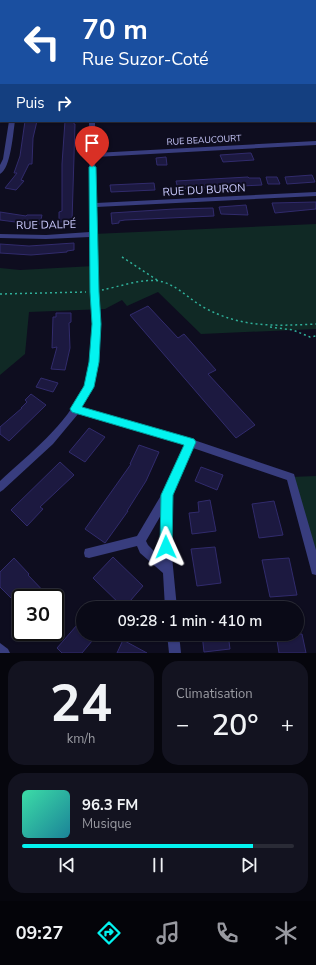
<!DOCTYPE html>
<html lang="fr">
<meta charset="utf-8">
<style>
:root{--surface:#0a0a17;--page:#131320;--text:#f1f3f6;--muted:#999aa1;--line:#2a2b36;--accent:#03f3f0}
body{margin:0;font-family:"Nunito Sans",sans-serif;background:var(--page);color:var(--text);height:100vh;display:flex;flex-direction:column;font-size:15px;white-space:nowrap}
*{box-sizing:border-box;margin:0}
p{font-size:13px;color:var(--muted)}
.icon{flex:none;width:22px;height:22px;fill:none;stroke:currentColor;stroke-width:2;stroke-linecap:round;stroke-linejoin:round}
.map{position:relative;height:653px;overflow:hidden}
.sheet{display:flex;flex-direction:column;gap:8px;padding:8px;background:#06060d;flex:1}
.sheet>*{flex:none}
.top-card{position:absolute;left:0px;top:0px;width:316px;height:122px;box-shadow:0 1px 3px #0004,0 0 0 1px var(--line);background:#1a4fa0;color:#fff;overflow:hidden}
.speed{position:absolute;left:12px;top:589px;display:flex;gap:8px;font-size:20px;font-weight:700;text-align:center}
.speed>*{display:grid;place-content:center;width:52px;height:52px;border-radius:50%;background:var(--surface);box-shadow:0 1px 3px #0004,0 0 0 1px var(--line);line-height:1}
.speed .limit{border:2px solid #111;border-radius:6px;background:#fff;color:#111}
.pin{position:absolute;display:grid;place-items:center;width:34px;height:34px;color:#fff;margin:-41px -17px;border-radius:50% 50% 50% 0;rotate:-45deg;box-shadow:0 0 4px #0007}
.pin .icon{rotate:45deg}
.me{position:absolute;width:44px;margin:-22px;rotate:359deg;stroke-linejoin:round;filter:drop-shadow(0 0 3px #0008)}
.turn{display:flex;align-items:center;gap:14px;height:84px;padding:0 16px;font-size:18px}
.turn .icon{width:52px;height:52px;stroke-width:2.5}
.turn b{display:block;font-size:28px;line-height:34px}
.then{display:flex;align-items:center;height:38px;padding:0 16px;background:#0003;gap:8px;font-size:15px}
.big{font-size:30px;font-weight:600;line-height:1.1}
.sheet .tile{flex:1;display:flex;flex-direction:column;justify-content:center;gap:6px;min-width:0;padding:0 14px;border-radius:16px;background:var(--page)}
.sheet .dial{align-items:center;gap:0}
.dial b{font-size:52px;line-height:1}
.song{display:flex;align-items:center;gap:12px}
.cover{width:48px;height:48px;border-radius:6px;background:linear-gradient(135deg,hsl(160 70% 55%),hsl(190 70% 35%))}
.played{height:4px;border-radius:2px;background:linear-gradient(90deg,var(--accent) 85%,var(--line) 85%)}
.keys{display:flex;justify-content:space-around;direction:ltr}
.heat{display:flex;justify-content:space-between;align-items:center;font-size:22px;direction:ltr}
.sheet .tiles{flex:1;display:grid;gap:8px;grid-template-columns:1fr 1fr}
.tile:last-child{grid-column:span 2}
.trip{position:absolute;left:76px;top:601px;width:228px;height:40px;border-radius:20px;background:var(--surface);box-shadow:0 1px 3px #0004,0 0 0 1px var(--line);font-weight:600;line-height:40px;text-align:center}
.dock{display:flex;height:64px;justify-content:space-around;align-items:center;background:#040409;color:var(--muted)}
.dock .icon{width:28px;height:28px}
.dock .on{color:var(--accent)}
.dock b{font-size:18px;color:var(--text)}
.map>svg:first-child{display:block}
.green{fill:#102925}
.building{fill:#1c1940;stroke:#312b6c}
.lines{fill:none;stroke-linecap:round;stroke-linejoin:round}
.path-far1{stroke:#2faf99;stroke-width:1;stroke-dasharray:1 2;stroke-linecap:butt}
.path{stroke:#2faf99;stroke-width:1.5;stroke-dasharray:2 3;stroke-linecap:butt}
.street{fill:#383d7e;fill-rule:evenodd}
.route{fill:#03f3f0;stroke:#029e9c}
.labels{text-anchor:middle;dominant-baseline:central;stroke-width:4;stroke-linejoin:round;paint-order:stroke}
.far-street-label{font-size:9px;fill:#cbcbfe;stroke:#0e0d1f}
.street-label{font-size:11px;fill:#cbcbfe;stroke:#0e0d1f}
</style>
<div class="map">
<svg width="316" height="653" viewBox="0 0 316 653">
<rect width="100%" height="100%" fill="#0e0d1f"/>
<g class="green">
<polygon points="316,224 316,329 201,334 158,292 127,306 122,300 105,309 29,312 25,354 0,375 0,268 20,270 94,266 93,234"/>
<polygon points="316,476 316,570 291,477"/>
</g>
<g class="building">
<polygon points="25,121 37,121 33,138 32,164 29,164 21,180 24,181 16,190 5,188 17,173 14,173 20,156"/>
<polygon points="65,121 74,121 74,124 75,124 72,221 59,222 59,212 62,211 62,164"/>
<polygon points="249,153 251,153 254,160 223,162 220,155"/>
<polygon points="166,157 167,165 157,165 156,158"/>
<polygon points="312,175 315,182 287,184 285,177"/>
<polygon points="248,177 249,178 260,178 262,185 178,189 176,181"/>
<polygon points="266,177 277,177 280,184 268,184"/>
<polygon points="154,183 155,190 111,192 110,185"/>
<polygon points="316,202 316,209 275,213 272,203"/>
<polygon points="246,205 248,215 221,214 219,207"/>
<polygon points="213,208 214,216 125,220 119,221 119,223 112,224 111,213 174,209"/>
<polygon points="0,212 26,216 27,215 42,215 40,224 31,224 0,220"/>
<polygon points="74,243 74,250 67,251 67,252 31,255 0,253 0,244 29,246"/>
<polygon points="148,306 178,338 184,334 216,370 208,374 255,425 236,438 130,315"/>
<polygon points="56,313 71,313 71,322 69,323 70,348 65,370 51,369 57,347 52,348 53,317 56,317"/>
<polygon points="41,378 58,383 53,392 36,387"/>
<polygon points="31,394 46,405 9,441 0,434 0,427 22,408 21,408 27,402 25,400"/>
<polygon points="89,428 105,437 85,462 69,452"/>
<polygon points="139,445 159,452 146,481 127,511 128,511 105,543 85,529 131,464 130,464"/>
<polygon points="60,462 74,475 40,507 43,509 27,526 11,510"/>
<polygon points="201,467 223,475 217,490 195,481"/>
<polygon points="210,500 216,531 192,534 189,513 199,512 198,502"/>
<polygon points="274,501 283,535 259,538 252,504"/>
<polygon points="215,547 221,583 197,586 191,549"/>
<polygon points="113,557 143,586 124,608 93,578"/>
<polygon points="14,558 29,574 28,575 50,598 21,598 21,608 0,587 0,572"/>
<polygon points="289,558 297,595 270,597 262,560"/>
<polygon points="77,625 83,631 83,634 86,634 92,641 82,653 62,653 57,648"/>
<polygon points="202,634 228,634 230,649 204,652"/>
<polygon points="276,634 302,634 306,653 279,653"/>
<polygon points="123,640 147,653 117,653"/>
</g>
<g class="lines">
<polyline class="path-far1" points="221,1 243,0"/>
<g class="path">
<polyline points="122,257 157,280"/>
<path d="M 102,290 C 118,287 143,278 159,281 C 176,284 189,299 203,307 C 241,328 275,326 316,324"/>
<polyline points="0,294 86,292"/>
<polyline points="270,327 293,330 310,337 316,336"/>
</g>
<g class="street">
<rect x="25" y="0" width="4" height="1"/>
<rect x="88" y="0" width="4" height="1"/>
<rect x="146" y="0" width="4" height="1"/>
<rect x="203" y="0" width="4" height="1"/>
<rect x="0" y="12" width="1" height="2"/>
<rect x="315" y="34" width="1" height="2"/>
<rect x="315" y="65" width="1" height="2"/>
<polygon points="315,85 316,86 316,91 315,90"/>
<polygon points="316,99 316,103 315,104 315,100"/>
<path d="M 9,121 L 15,121 C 13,133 11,168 0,174 L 0,165 L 3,159 Z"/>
<path d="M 89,121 L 95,121 L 95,153 L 316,141 L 316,145 L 95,157 L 96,203 L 316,192 L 316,196 L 96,207 C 97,234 97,260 98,287 C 99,329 106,369 82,407 L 191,439 L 294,474 L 316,550 L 316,575 L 312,574 L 311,570 L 287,480 L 193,448 L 172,495 L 170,536 L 177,608 L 165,608 L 163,573 L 140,553 L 137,546 L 89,558 L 85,557 L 84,553 L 85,549 L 137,536 L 163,492 L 185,445 L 78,414 L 53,444 L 3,490 L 0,492 L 0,481 C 30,453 66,426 83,388 C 98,359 91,320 90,289 C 90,271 90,254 90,237 L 46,239 L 0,238 L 0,234 L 46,235 L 90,232 ZM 161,515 L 160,536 L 161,558 L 148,545 L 146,541 Z"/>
<polygon points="167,634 179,634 181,653 169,653"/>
<polygon points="0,643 8,649 10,653 0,653"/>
</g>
</g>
<polygon class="route" points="92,165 96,167 99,292 101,324 99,362 94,387 82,407 194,439 196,442 173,495 172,547 170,551 166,553 161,551 160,547 161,495 184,445 75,413 72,412 70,409 84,386 89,362 92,324 90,292 89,167"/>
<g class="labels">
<g class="far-street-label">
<text transform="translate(204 140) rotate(-3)">RUE BEAUCOURT</text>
</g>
<g class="street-label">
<text transform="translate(204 190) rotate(-3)">RUE DU BURON</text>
<text transform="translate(46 225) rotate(-1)">RUE DALPÉ</text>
</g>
</g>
</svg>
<div class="speed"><div class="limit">30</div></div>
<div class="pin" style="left:92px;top:167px;background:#d93025"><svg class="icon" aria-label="arrive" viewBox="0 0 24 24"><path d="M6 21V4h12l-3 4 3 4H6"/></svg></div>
<svg class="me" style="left:166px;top:547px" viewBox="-20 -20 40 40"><path d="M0-17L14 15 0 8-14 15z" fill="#03f3f0" stroke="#fff" stroke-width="4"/></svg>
<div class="trip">09:28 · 1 min · 410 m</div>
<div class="top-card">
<div class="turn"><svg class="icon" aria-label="left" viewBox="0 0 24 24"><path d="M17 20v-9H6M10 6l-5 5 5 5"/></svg><div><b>70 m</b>Rue Suzor-Coté</div></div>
<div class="then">Puis<svg class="icon" aria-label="right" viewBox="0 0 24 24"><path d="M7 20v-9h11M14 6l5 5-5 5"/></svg></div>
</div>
</div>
<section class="sheet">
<div class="tiles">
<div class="tile dial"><b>24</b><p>km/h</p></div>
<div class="tile"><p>Climatisation</p>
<div class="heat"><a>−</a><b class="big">20°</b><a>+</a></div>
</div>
<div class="tile">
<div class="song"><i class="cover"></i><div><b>96.3 FM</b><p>Musique</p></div></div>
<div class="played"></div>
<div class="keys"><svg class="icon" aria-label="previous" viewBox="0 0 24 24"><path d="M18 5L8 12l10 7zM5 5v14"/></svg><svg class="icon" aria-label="pause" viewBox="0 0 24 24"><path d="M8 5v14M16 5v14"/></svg><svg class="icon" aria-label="next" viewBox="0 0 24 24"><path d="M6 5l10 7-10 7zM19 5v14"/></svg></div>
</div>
</div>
</section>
<nav class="dock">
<b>09:27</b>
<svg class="icon on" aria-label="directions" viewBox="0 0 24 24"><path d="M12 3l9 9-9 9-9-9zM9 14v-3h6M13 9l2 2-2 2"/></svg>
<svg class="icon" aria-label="music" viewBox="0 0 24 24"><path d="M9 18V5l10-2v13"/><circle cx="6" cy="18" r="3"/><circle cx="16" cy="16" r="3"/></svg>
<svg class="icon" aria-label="phone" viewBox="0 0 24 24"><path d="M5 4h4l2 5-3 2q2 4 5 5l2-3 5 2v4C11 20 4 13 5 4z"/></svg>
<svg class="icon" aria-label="climate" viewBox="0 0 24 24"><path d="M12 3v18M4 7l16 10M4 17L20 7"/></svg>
</nav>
